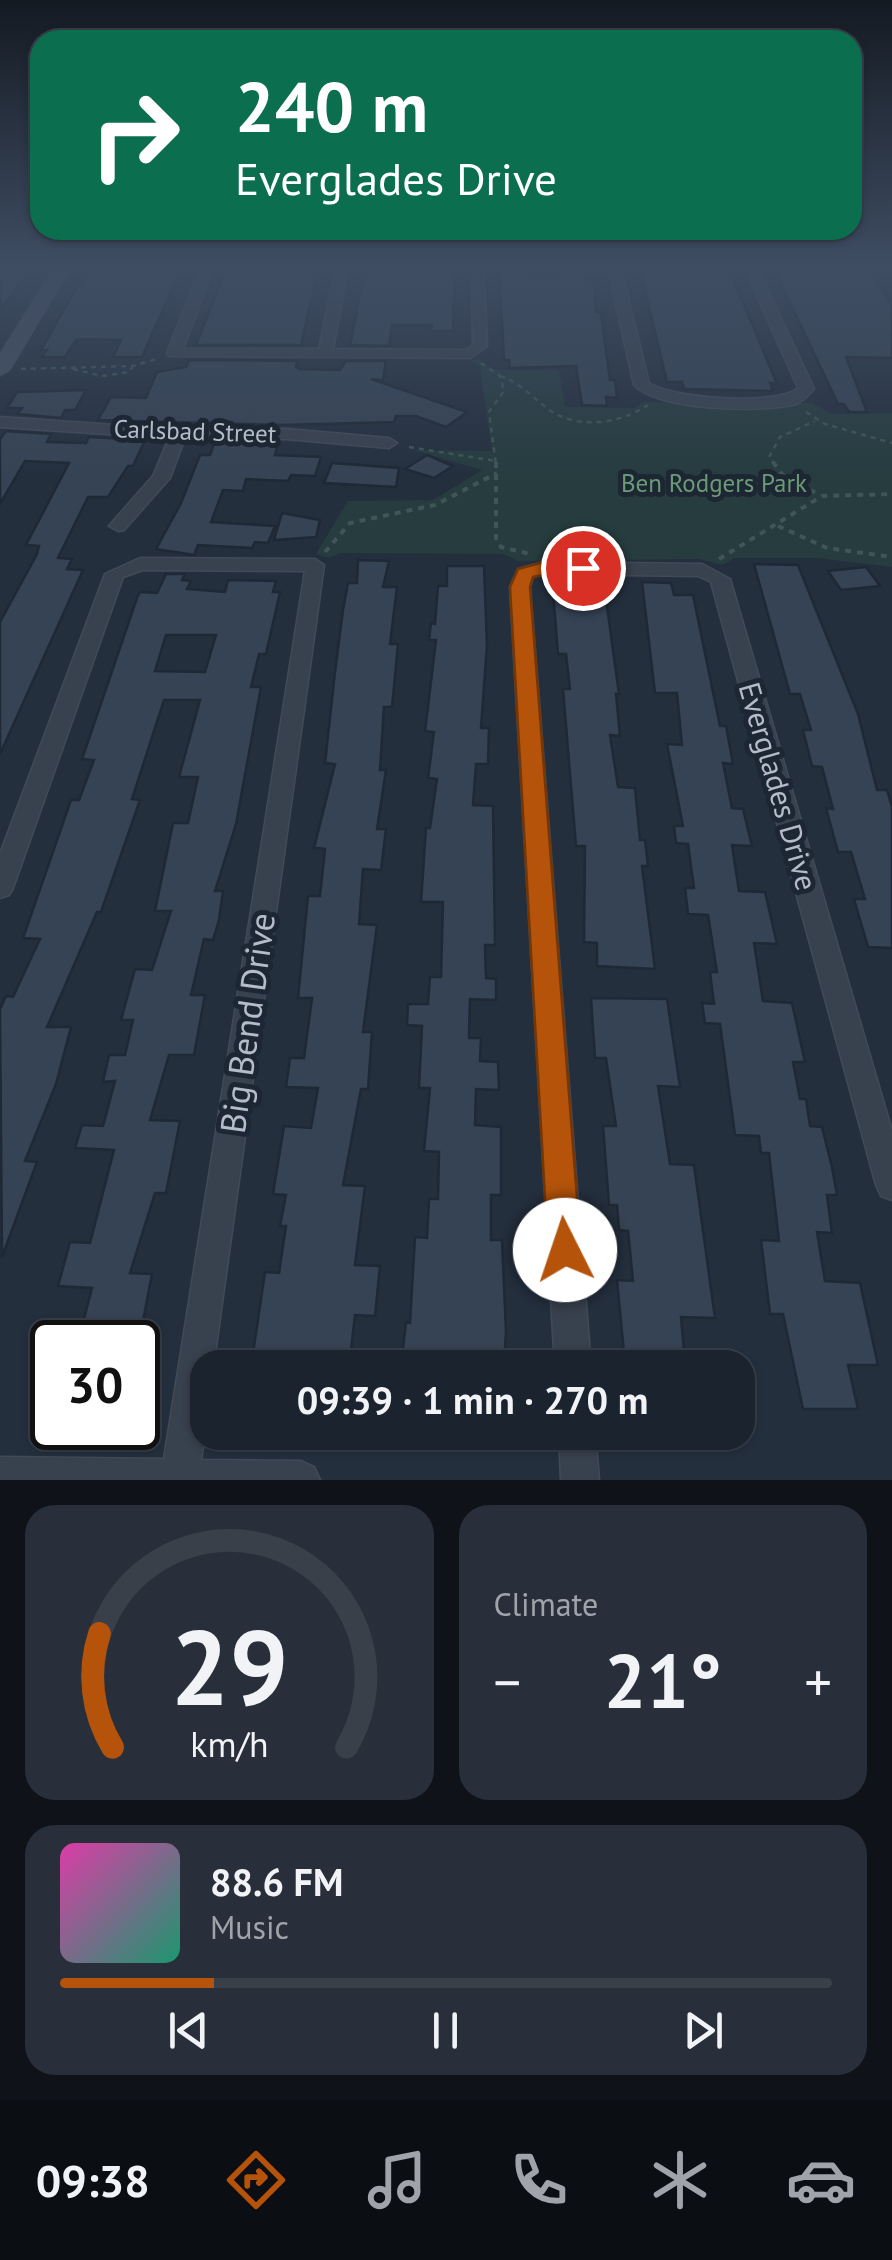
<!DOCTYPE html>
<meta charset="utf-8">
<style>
:root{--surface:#1b232e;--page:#282f3a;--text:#f1f3f6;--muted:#a0a4aa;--line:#39404a;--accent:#b45309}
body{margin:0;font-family:"PT Sans",sans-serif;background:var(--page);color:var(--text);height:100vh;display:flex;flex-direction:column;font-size:38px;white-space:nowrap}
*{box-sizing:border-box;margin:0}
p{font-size:32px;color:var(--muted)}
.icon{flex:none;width:55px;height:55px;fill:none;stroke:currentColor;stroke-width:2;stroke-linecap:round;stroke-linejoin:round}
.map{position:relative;height:1480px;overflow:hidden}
.details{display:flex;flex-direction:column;gap:25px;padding:25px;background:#0f1319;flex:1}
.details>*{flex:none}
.hud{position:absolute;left:30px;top:30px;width:832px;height:210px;border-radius:30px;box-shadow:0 2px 8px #0004,0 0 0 2px var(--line);background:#0b6e4f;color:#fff;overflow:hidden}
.speed{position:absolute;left:30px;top:1320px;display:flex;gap:20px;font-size:50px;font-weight:700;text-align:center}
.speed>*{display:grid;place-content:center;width:130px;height:130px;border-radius:50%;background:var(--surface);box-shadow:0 2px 8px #0004,0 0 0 2px var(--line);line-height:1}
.speed .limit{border:5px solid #111;border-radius:15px;background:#fff;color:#111}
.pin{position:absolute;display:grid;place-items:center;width:85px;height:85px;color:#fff;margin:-42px;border:5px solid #fff;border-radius:50%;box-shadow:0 2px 10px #0007}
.me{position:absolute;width:110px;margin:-55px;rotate:356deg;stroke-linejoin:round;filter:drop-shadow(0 0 8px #0008)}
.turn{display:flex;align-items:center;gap:35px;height:210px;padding:0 40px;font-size:45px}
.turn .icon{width:130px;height:130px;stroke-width:2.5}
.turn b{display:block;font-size:70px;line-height:85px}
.big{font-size:75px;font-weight:800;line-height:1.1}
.details .tile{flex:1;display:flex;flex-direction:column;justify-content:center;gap:15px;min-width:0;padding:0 35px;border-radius:30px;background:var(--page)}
.details .dial{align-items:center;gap:0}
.dial svg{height:260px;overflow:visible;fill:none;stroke:var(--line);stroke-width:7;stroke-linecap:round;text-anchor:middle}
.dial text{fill:var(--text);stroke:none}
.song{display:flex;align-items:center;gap:30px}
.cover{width:120px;height:120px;border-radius:15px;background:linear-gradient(135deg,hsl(320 70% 55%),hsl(160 70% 35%))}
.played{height:10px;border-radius:5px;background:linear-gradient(90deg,var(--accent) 20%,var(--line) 20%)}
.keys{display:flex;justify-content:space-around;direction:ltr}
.heat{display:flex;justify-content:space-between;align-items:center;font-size:55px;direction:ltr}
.details .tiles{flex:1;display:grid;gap:25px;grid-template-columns:1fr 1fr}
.tile:last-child{grid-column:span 2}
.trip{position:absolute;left:190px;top:1350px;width:565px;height:100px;border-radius:30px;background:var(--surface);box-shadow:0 2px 8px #0004,0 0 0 2px var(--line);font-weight:800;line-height:100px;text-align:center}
.dock{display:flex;height:160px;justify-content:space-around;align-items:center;background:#0b0e12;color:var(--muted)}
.dock .icon{width:70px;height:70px}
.dock .current{color:var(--accent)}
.dock b{font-size:45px;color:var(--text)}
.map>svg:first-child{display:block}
.green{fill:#263c3f}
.building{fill:#364354;stroke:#1f2835;stroke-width:2.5;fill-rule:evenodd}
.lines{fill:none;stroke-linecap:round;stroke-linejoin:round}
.street-casing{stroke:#414a57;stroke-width:3}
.secondary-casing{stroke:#414a57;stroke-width:2}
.path-far1{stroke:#3f5557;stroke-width:2.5;stroke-dasharray:5 5;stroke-linecap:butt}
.path{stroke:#3f5557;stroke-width:4;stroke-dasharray:6 6;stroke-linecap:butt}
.street{fill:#38414e;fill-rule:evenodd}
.secondary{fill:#465061;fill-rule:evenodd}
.route{fill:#b45309;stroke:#753606;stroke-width:2.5}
.labels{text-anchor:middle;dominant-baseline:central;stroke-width:10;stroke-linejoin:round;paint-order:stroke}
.far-street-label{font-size:25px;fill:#b4bcc9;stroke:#1d2633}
.far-park-label{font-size:25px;fill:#6b9a76;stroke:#1d2633}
.street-label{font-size:30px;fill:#b4bcc9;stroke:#1d2633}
.near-street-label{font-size:35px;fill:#b4bcc9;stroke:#1d2633}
</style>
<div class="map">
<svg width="892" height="1480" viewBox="0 0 892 1480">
<rect width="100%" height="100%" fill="#242f3e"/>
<polygon class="green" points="478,359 494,370 559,370 565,407 634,408 643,402 812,403 832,414 892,413 892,567 817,558 734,558 723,565 699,559 518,561 503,554 340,553 329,558 316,554 348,501 433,500 482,470 413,450 492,451 480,367 470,360"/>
<g class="building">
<polygon points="101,269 168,269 165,275 178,275 142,357 113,357 121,340 86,339 76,340 65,357 42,357 47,350 41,350 77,287 86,274 97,275"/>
<polygon points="226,269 318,269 301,345 196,345"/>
<polygon points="365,269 455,269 453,331 431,331 432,325 392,325 389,346 350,345"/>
<polygon points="527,269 527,276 562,277 561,269 580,269 581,277 594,283 596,312 601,312 610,380 615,380 617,398 606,397 607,406 582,405 576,366 510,368 509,360 504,360 499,270"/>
<polygon points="640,269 729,269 777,384 770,383 773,391 684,389 682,382 667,382"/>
<polygon points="774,269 856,269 871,273 882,288 892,305 892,358 846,357 867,412 849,412 844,404 838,404"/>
<polygon points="0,271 28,272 0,310"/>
<polygon points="189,360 297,361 296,367 300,369 340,370 346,361 386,361 383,380 371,379 467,412 446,427 416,416 396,416 394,422 282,425 98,420 111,397 146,398 157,372 186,367"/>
<polygon points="86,390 75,410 65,410 61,418 17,414 22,408 7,408 17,392"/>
<polygon points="6,431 51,434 47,442 86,443 89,437 145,440 133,466 128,466 108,497 88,497 58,558 72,559 67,569 83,570 0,754 0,622 37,554 39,546 26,545 69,463 25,461 0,504 0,439"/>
<polygon points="215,442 278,443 275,455 321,457 315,476 291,475 288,481 246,479 243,491 223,490 211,522 275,526 268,543 255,542 252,548 198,545 194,555 156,549 181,503 200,455 210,455"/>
<polygon points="427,455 453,466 434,478 405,469"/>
<polygon points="332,463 399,468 396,487 324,483"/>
<polygon points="282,513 320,520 316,537 274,540"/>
<polygon points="358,560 389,561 383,587 397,587 390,644 398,644 395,676 392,707 384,707 380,770 386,770 377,829 386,829 381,870 363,869 359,924 377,925 363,1032 372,1032 368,1089 361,1089 343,1185 365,1186 355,1265 380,1266 375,1316 355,1315 349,1368 276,1368 277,1362 252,1360 265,1272 279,1273 286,1226 280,1226 286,1195 273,1194 284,1126 311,1128 318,1088 286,1087 290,1058 304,1058 312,998 298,998 308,896 320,896 325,849 314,848 335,764 325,763 335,672 343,610 348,583 357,583"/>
<polygon points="754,564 798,565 858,714 877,790 887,790 892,807 892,948 868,947 854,899 865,899 851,852 838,852 826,808 833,809 822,767 812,766 803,730 811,730 800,694 790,694"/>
<polygon points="447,566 484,566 487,645 481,728 489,728 488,764 476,764 473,805 493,806 495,945 485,945 486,978 496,979 496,1000 470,999 469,1038 481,1038 480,1061 498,1062 499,1090 476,1089 475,1125 501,1127 501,1195 491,1195 491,1240 502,1240 506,1332 504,1365 473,1362 473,1368 420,1368 421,1359 402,1357 406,1322 410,1323 415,1237 427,1238 429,1199 438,1199 439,1152 424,1151 430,1088 419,1088 422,1026 407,1025 408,1004 428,1004 430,977 441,977 443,902 421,902 426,828 430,828 437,779 428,778 434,732 425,731 436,640 429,640 431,623 435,624 438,586 447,586"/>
<polygon points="866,567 880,586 841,590 828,571"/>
<path d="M 166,574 L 185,574 L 182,580 L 191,581 L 187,589 L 225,592 L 228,580 L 276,581 L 273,592 L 280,592 L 266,654 L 259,654 L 251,687 L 261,687 L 236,824 L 215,891 L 223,891 L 219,920 L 213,940 L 204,939 L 191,995 L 205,995 L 194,1055 L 169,1055 L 150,1120 L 180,1121 L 166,1193 L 155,1193 L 130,1273 L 152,1274 L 139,1342 L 78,1342 L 92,1288 L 58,1286 L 70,1242 L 90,1243 L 114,1150 L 75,1148 L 82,1125 L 103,1126 L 115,1081 L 103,1082 L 109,1055 L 125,1055 L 133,1020 L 121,1020 L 135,969 L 152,970 L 171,911 L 155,911 L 173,823 L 188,823 L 198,777 L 179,777 L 200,700 L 164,700 L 132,799 L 140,800 L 101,912 L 97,912 L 47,1027 L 71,1027 L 56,1084 L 25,1161 L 37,1162 L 2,1257 L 0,1009 L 6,996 L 13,997 L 40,939 L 23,938 L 71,800 L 79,800 L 94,760 L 82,759 L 137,598 L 140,592 L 157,593 ZM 166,635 L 216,635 L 205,672 L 155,671 Z"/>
<polygon points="563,582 604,584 619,694 616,694 620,736 610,735 618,787 635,788 640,840 645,840 648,866 642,866 655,969 597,966 597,943 584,942 585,846 576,846 563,689 570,689 566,654 558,654 555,616 553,594 564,594"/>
<polygon points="642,582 671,583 674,595 693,595 720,726 726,726 733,764 723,763 732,808 743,809 752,846 732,845 739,891 765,892 777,944 754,943 763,1001 792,1003 805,1062 793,1062 800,1099 806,1099 810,1126 822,1127 832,1167 837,1195 827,1195 832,1233 817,1232 825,1281 860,1283 878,1365 848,1365 858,1409 803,1409 783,1314 770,1314 761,1240 779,1241 769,1153 761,1153 759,1136 735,1135 720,1024 705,1023 702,1003 714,1004 710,972 717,972 708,915 688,914 685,888 694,888 688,844 676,843 674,826 683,826 667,744 682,745 677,693 655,693"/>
<polygon points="591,998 667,999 680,1087 658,1086 670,1164 694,1165 715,1318 681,1317 684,1351 740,1353 740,1368 625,1363 617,1280 633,1281 628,1231 619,1230 617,1205 609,1205 603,1126 616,1126 606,1058 595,1058"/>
</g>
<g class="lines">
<defs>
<g id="street">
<polygon points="200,269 213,269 183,349 319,349 335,269 348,269 333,349 466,350 473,345 472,269 484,269 487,346 470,358 169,356 167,353"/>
<path d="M 608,269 L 621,269 L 649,383 C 671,399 778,406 798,388 L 745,269 L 758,269 L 814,389 C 808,395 804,401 796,404 C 761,413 660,411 634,385 Z"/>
<polygon points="0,417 156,428 286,429 389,438 397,443 389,448 286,439 185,438 170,478 124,530 118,531 109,526 153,476 169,438 0,427"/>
<polygon points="140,558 315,559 324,565 213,1368 208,1368 208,1410 201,1460 301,1461 314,1467 320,1480 0,1480 0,1457 164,1459 305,571 143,570 123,577 13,888 9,895 0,898 0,854 105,574"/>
<polygon points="544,562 702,564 730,579 892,1131 892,1200 881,1196 876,1185 711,582 698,576 544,574 533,577 530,587 591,1368 555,1368 510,587 518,569"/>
<polygon points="559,1432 595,1432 599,1480 561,1480"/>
</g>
<polygon id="secondary" points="53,269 70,269 10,370 0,376 0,354"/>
</defs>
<use href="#street" class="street-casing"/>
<use href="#secondary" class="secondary-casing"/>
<g class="path-far1">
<polyline points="481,363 500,376 504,391 489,412 496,465"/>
<polyline points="21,369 133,366 160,358"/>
<polyline points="73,369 102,376 129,372 133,366"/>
<path d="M 500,376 C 522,383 533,399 551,411 C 580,430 621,423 648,405"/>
<polyline points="806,412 825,424 892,443"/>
<polyline points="409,447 496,461"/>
<polyline points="775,465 769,457 780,437 815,421"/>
</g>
<g class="path">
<polyline points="496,462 496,540 501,547 530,554"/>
<polyline points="773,462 788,482 820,494"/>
<polyline points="778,526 827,548 892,557"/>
<polyline points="325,552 350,523 435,505 497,473"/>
<polyline points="719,559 822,496 892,494"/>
</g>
<use href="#street" class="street"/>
<use href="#secondary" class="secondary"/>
</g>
<linearGradient id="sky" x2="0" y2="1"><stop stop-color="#141a22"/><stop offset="0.56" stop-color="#3f4d63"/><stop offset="1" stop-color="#3f4d63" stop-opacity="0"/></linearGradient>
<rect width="892" height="477" fill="url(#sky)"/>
<path class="route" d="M 544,562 L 583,562 L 593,568 C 578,579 552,571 533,577 L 530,587 L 581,1250 L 576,1262 L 565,1267 L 553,1262 L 548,1250 L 510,587 L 518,569 Z"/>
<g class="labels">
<g class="far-street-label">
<text transform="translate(195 431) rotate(2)">Carlsbad Street</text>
</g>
<g class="far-park-label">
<text x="714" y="483">Ben Rodgers Park</text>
</g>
<g class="street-label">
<text transform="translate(779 786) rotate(74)">Everglades Drive</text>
</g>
<g class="near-street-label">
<text transform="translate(247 1023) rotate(-82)">Big Bend Drive</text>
</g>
</g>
</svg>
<div class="speed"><div class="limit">30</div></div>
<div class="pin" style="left:583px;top:568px;background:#d93025"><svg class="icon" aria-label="arrive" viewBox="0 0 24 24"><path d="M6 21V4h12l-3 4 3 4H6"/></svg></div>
<svg class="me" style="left:565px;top:1250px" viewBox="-20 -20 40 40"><circle r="19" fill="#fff"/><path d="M0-13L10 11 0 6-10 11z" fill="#b45309"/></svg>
<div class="trip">09:39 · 1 min · 270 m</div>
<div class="hud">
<div class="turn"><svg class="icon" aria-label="right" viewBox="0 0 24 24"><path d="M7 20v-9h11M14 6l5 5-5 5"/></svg><div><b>240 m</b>Everglades Drive</div></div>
</div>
</div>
<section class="details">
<div class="tiles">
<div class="tile dial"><svg viewBox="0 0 100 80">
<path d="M14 69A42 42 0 1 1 86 69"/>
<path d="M14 69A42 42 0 0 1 10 34" stroke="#b45309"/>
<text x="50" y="56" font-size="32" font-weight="700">29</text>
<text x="50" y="72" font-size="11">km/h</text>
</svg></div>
<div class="tile"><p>Climate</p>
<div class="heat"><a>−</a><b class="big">21°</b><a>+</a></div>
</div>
<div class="tile">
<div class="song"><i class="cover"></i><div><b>88.6 FM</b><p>Music</p></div></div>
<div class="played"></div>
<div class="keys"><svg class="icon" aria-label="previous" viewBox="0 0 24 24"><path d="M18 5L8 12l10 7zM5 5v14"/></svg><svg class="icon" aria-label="pause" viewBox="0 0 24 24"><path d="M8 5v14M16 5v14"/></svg><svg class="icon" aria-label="next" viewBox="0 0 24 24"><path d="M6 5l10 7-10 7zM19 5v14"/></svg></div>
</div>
</div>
</section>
<nav class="dock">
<b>09:38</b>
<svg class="icon current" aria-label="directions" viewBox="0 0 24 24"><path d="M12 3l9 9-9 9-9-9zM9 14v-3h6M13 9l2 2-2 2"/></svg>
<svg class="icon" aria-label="music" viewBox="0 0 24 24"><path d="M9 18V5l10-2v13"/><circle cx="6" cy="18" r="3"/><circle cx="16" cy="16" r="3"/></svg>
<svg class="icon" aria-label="phone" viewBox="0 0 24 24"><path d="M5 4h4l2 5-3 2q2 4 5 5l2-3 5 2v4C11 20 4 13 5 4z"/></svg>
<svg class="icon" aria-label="climate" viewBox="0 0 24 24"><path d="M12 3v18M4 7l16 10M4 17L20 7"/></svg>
<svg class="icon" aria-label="car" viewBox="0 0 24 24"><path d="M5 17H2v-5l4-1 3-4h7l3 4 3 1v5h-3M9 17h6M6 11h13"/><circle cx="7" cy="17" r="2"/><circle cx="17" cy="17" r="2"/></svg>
</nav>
